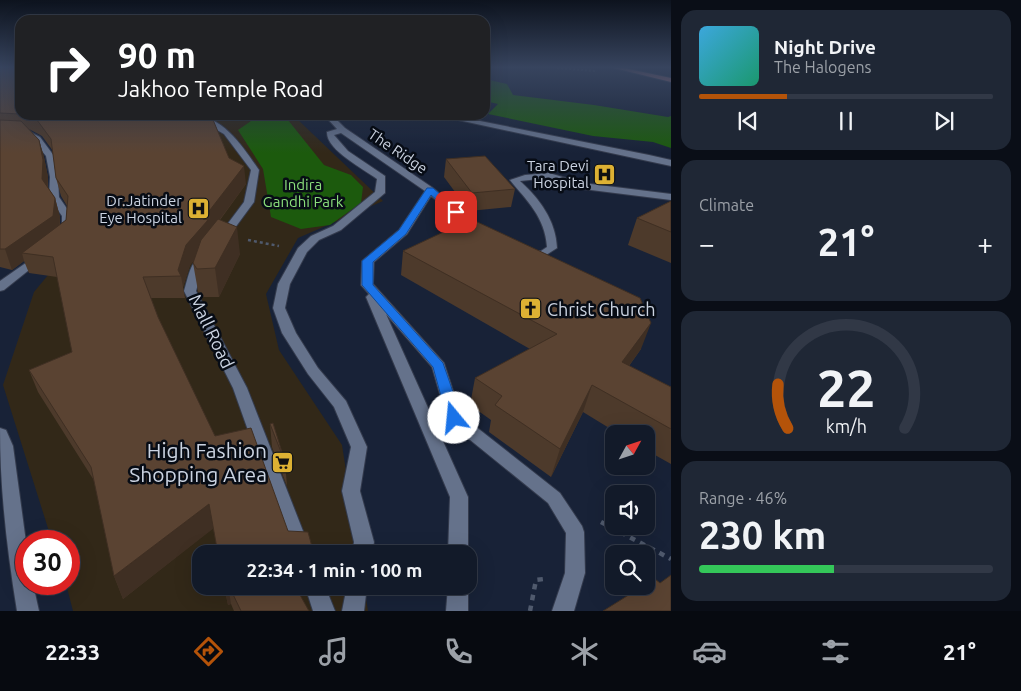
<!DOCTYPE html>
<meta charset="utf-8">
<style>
:root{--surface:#121a29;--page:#1f2735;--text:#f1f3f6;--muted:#9ca1a8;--line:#313846;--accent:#b45309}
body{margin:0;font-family:Ubuntu,sans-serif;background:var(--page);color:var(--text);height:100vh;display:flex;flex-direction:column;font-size:19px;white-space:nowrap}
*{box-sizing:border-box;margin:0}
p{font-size:16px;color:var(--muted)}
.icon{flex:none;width:28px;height:28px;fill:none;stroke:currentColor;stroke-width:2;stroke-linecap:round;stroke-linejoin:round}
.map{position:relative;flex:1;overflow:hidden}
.drawer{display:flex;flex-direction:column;gap:10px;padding:10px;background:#0a0e17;width:350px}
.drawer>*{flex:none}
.banner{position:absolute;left:15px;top:15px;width:475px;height:105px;border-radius:15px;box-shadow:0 5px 20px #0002,0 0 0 1px var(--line);background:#202124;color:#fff;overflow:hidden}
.needle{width:32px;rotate:50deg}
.buttons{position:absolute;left:605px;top:425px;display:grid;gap:10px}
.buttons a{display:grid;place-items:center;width:50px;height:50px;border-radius:10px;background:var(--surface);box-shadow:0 5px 20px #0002,0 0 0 1px var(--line);font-size:25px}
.speed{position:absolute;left:15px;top:530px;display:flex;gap:10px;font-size:25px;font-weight:700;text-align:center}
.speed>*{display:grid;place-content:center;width:65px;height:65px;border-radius:50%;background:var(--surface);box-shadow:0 5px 20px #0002,0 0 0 1px var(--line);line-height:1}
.speed .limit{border:8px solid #d22;background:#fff;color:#111}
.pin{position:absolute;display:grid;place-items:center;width:42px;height:42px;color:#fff;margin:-21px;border-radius:10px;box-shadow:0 2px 8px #0006}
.me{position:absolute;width:55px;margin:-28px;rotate:343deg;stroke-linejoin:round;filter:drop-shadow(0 0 4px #0008)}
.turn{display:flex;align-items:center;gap:18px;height:105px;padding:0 20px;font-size:22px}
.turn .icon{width:65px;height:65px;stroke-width:2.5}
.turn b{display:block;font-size:35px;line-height:42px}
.big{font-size:38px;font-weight:700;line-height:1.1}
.drawer .widget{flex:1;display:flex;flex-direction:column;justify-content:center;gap:8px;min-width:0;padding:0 18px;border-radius:15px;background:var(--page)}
.drawer .dial{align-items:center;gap:0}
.dial svg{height:130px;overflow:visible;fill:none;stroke:var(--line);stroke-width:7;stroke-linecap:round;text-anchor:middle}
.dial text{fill:var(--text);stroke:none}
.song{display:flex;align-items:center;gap:15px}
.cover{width:60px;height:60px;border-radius:8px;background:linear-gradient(135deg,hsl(200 70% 55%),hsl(160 70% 35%))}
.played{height:5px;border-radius:2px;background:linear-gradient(90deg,var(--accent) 30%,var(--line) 30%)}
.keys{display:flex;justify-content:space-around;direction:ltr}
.heat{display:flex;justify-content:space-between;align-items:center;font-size:28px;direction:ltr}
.charge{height:8px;border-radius:4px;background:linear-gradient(90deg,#34c759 46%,var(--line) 0)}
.trip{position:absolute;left:192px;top:545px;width:285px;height:50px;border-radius:15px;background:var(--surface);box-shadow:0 5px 20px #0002,0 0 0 1px var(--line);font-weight:700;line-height:50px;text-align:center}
.tab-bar{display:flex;height:80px;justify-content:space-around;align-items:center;background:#070a10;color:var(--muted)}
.tab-bar .icon{width:35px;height:35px}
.tab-bar .on{color:var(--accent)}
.tab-bar b{font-size:22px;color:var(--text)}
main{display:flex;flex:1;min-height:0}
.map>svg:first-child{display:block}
.commercial{fill:#322818}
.green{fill:#1c5a0d}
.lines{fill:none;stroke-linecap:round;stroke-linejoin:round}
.minor-casing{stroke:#343b4d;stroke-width:2}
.primary-casing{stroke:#343b4d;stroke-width:2}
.path-far2{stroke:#505a6d;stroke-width:2;stroke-dasharray:2 2;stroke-linecap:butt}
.path-far1{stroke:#505a6d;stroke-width:2.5;stroke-dasharray:3 3;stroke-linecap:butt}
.path{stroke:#505a6d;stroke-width:4.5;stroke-dasharray:5.5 5.5;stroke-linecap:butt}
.minor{fill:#65728b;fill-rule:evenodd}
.primary{fill:#bc7779;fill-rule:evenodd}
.wall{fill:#4d3a2b;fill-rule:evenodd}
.shaded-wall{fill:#3f2f23}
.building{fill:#5a4332;stroke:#3f2f23}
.route{fill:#1a73e8;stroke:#114b97}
.labels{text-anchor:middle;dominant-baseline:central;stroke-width:5;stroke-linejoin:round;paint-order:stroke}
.far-street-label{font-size:15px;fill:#cbd3e1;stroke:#070c15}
.far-poi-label{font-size:15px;fill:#cbd3e1;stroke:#070c15;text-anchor:end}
.far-park-label{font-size:15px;fill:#8bdf7b;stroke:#070c15}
.poi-label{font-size:18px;fill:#cbd3e1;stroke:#070c15;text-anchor:start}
.street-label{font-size:18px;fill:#cbd3e1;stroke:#070c15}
.near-poi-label{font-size:21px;fill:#cbd3e1;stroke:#070c15;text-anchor:end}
</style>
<main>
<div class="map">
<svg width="671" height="611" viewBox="0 0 671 611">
<rect width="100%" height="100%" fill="#182237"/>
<polygon class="commercial" points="113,115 293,115 383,201 298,238 266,294 279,350 342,445 359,554 201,554 201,586 364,586 368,611 73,611 66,584 69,584 69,541 52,541 3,385 34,292 77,240"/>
<g class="green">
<polygon points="485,79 507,84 513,95 594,105 668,117 671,116 671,148 653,142 593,136 488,114 498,104 485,101"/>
<polygon points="244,115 284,115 324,165 351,175 363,187 361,203 330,225 301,229 271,217 263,169 238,130 251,121"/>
</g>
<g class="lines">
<defs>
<g id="minor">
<path d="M 191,115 C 223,115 243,147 259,170 L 254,202 L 226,240 L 218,240 L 217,238 L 244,202 L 251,170 L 224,134 Z"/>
<path d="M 324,115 L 332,115 L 345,128 L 433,188 L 486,232 L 485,234 L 477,234 L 431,196 L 407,234 L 374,262 L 373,284 L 444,363 L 461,415 L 560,493 L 582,526 L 584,532 L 585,573 L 574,611 L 552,611 L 565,573 L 566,533 L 548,503 L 448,422 L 432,367 L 386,314 L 468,497 L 468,554 L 448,554 L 450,497 L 366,297 L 369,294 L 361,285 L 362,261 L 399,230 L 425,191 L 341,133 L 334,135 L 348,151 L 385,176 L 385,193 L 341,230 L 319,240 L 307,252 L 290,284 L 285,308 L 296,333 L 318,368 L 346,401 L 367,447 L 360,491 L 374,542 L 372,554 L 352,554 L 354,542 L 342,491 L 351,447 L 334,407 L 308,374 L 282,333 L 273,308 L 278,284 L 298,248 L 311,236 L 333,226 L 375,192 L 377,179 C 364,169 326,150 327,132 L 337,129 Z"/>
<polygon points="435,115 450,115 649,155 671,160 671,166"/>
<polygon points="0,130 28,131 40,137 54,156 58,177 59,197 72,216 70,234 62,234 62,216 49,197 50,177 46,156 34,141 26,135 0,134"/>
<path d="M 549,173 L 583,183 L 671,194 L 671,200 L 583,189 L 549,178 L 520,181 C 540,199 556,221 557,248 L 543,257 L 524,255 L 522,253 L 524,251 L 541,251 L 547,247 C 545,217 527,201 510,180 L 525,175 Z"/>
<polygon points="40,253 44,254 46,256 44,258 4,290 0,291 0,281"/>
<path d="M 204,255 L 210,258 L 203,267 L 196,291 L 247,388 L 312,554 L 292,554 L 233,388 L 184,291 C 188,279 190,259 204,255 Z"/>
<path d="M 0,428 L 6,430 L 13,446 L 26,542 L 26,584 L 33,584 L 39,611 L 17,611 C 7,550 0,490 0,428 Z"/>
<polygon points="305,586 325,586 335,611 313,611"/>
<polygon points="347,586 367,586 364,611 342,611"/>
<polygon points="448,586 468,586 468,611 446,611"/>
</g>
<polygon id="primary" points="614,68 624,68 671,78 671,82"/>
</defs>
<use href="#minor" class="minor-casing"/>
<use href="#primary" class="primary-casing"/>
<polyline class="path-far2" points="557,68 596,71"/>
<polyline class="path-far1" points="248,240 279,246"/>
<g class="path">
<polyline points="601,522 671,559"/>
<polyline points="530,611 536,580 544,579"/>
</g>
<use href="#minor" class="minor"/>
<use href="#primary" class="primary"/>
</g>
<g class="wall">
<path d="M 0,68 L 20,68 L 20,115 L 211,115 L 229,158 L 246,184 L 220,220 L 240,254 L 219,297 L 201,297 L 198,291 L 193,263 L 195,259 L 190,265 L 183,287 L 185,298 L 151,298 L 213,528 L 123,599 L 114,576 L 95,482 L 38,392 L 29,370 L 72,352 L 57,277 L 29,273 L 24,261 L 12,270 L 0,267 ZM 29,129 L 42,136 L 53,151 L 56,178 L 61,196 L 67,206 L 66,220 L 60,225 L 60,217 L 55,198 L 48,188 L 48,177 L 44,157 L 39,140 Z"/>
<polygon points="446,159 515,189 511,207 469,211 444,177"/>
<polygon points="671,201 671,263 628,245 637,218"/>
<polygon points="403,251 641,349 629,366 671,387 671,464 646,450 646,434 619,434 583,412 551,477 489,432 491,420 470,405 475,378 530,349 401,275"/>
<polygon points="270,424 285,462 287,486 272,447"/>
<polygon points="224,586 295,586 309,611 234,611 231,604 228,605"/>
</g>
<g class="shaded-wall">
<polygon points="39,140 44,157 48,177 47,197 42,179"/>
<polygon points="244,166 246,184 209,234 210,240 190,265 183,287 181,276 178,270 186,245 203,219"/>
<polygon points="55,198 60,217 59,235 22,253 24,261 12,270 5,249"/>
<polygon points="237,227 240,254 219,297 215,268"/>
<polygon points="651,323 641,349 612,389 622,362"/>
<polygon points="592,385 583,412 551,477 560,449"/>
<polygon points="209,504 214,528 123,599 114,576"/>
<polygon points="224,586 228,586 231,604 228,605"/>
</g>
<g class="building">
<polygon points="0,68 20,68 20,114 0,113"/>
<polygon points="26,115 211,115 229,158 244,166 203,219 208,220 186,245 178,270 181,276 143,277 158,317 215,436 251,428 288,531 308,532 314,554 218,554 209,504 114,576 91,467 29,370 72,352 53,257 22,253 66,220 68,196 56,178 51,139 37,120"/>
<polygon points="0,120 21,121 39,140 43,160 42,179 55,198 53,216 5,249 0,249"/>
<polygon points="485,156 515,189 472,193 446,159"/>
<polygon points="671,201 671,232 637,218"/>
<polygon points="218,219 237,227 215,268 197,269 193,263 201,240"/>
<polygon points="471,219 640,298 651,323 622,362 671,387 671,429 592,385 560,449 495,405 502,396 475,378 557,334 403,251"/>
<polygon points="273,423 285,462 270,424"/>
<polygon points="671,575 671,611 603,611 643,586 646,586 646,584 655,579 660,583"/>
<polygon points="229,586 295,586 309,611 241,611"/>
</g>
<linearGradient id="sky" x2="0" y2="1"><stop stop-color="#0d131e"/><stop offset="0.44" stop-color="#37445e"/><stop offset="1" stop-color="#37445e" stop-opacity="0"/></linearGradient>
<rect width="671" height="153" fill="url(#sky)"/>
<polygon class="route" points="427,188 433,188 461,212 453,214 431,195 406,234 373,262 373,285 443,363 462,418 459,422 449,422 447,418 433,367 362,285 362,261 399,230"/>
<defs>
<symbol id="hospital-square" viewBox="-11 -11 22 22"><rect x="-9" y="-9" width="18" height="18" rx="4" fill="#ddb133" stroke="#070c15"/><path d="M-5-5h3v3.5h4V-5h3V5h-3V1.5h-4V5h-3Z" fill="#111"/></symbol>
<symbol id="church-square" viewBox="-11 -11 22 22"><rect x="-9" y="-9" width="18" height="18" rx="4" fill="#ddb133" stroke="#070c15"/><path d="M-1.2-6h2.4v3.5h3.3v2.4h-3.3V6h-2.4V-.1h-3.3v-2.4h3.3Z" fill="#111"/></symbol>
<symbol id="supermarket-square" viewBox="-11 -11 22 22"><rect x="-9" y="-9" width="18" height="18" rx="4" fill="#ddb133" stroke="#070c15"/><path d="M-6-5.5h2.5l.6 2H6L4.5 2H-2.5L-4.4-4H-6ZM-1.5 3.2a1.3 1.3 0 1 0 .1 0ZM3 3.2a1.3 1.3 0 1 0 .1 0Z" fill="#111"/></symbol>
</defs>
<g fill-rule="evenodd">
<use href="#hospital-square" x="592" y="162" width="25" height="25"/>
<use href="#hospital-square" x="186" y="196" width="25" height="25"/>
<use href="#church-square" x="518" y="296" width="25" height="25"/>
<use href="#supermarket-square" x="270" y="450" width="25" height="25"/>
</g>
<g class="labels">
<g class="far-street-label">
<text transform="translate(398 151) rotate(34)">The Ridge</text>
</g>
<g class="far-poi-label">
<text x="589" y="165">Tara Devi<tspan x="589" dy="17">Hospital</tspan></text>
<text x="182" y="200">Dr.Jatinder<tspan x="182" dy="17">Eye Hospital</tspan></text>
</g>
<g class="far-park-label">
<text x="303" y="184">Indira<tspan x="303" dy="17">Gandhi Park</tspan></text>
</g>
<g class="poi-label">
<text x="547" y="309">Christ Church</text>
</g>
<g class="street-label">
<text transform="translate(212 331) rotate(64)">Mall Road</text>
</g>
<g class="near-poi-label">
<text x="267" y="450">High Fashion<tspan x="267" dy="24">Shopping Area</tspan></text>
</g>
</g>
</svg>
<div class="buttons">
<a><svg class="needle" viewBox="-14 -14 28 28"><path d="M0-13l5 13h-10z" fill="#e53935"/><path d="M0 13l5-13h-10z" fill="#9ca1a8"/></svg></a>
<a><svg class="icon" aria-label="sound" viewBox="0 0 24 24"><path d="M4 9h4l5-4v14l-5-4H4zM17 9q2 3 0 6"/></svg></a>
<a><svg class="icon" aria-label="search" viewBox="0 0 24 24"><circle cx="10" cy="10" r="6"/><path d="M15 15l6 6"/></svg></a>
</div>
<div class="speed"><div class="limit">30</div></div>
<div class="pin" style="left:456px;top:212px;background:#d93025"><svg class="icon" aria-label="arrive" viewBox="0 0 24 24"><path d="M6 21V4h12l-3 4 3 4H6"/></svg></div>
<svg class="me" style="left:454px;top:418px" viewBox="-20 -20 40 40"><circle r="19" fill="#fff"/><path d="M0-13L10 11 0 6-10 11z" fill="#1a73e8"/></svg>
<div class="trip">22:34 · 1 min · 100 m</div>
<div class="banner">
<div class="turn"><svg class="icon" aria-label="right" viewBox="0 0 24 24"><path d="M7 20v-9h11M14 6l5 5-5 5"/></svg><div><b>90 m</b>Jakhoo Temple Road</div></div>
</div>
</div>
<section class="drawer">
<div class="widget">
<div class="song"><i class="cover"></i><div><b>Night Drive</b><p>The Halogens</p></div></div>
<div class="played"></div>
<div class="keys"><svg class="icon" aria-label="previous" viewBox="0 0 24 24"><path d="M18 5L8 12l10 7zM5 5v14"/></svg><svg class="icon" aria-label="pause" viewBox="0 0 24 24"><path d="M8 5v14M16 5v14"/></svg><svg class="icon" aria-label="next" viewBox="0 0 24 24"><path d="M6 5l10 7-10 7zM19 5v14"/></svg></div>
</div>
<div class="widget"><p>Climate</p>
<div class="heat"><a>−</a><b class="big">21°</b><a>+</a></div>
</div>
<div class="widget dial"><svg viewBox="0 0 100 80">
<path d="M14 69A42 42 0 1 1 86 69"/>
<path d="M14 69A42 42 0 0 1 8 42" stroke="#b45309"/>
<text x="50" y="56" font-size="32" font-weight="700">22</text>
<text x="50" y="72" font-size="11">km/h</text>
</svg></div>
<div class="widget"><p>Range · 46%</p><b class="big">230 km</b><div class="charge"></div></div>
</section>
</main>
<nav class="tab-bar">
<b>22:33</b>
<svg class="icon on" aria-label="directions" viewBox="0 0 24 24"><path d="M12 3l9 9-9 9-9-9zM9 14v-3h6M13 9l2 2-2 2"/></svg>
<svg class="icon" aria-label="music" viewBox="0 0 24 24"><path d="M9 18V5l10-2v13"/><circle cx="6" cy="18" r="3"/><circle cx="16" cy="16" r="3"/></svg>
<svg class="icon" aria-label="phone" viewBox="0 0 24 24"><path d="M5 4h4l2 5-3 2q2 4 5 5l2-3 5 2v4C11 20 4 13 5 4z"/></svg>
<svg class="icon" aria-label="climate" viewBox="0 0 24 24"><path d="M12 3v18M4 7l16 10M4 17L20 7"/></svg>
<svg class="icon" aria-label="car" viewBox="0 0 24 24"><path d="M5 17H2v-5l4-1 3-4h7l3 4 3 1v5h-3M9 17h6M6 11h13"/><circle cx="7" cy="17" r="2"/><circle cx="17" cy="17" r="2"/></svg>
<svg class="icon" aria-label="filters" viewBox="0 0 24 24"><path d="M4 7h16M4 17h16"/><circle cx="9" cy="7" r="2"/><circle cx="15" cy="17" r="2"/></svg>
<b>21°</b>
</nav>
